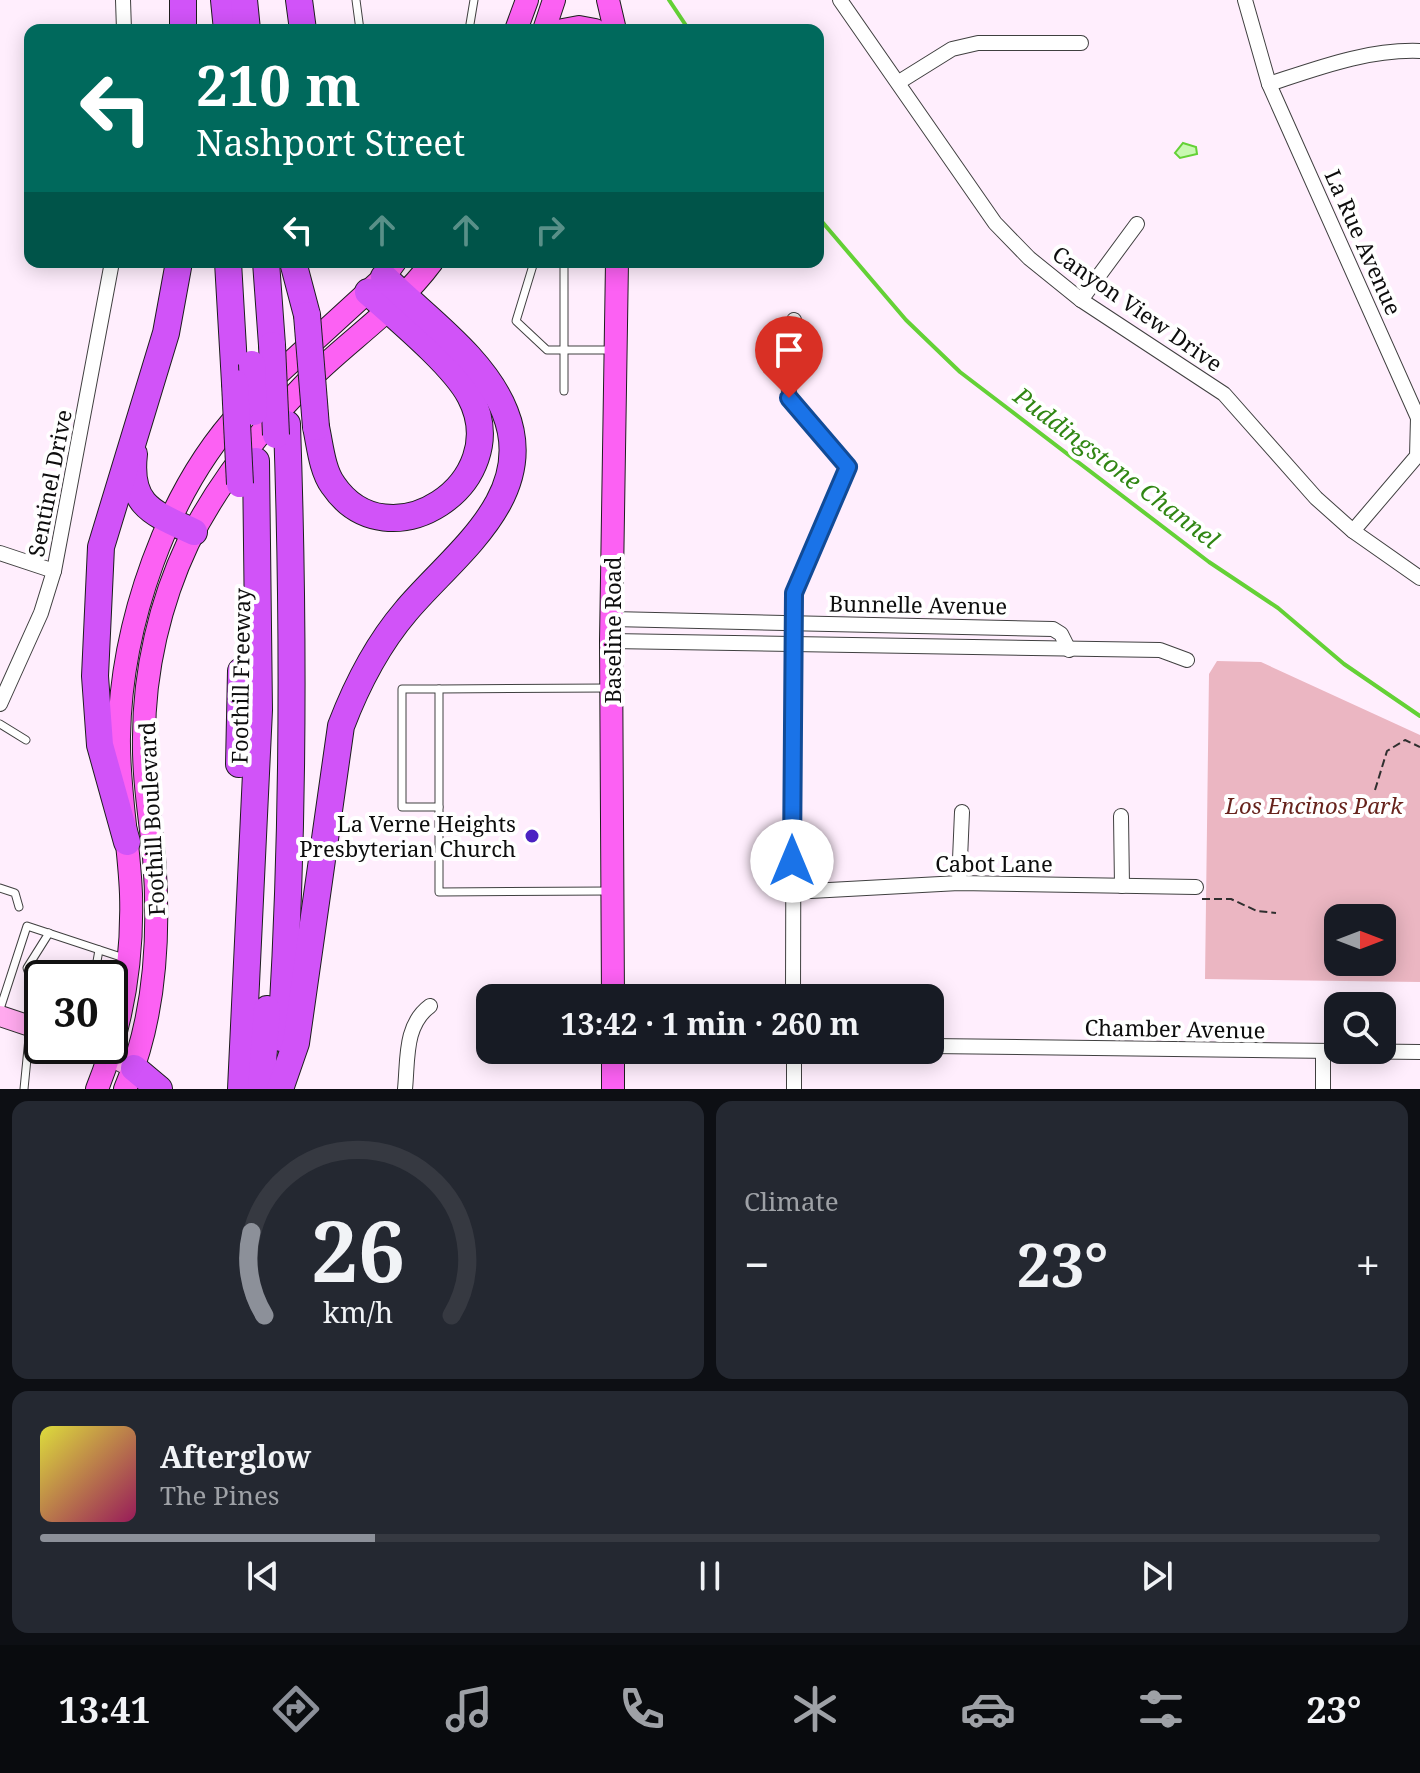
<!DOCTYPE html>
<meta charset="utf-8">
<style>
:root{--surface:#171b24;--page:#242831;--text:#f1f3f6;--muted:#9ea1a6;--line:#363941;--accent:#8c9099}
body{margin:0;font-family:"Noto Serif",serif;background:var(--page);color:var(--text);height:100vh;display:flex;flex-direction:column;font-size:30px;white-space:nowrap}
*{box-sizing:border-box;margin:0}
p{font-size:26px;color:var(--muted)}
.icon{flex:none;width:44px;height:44px;fill:none;stroke:currentColor;stroke-width:2;stroke-linecap:round;stroke-linejoin:round}
.map{position:relative;height:1089px;overflow:hidden}
.sheet{display:flex;flex-direction:column;gap:12px;padding:12px;background:#0d0f14;flex:1}
.sheet>*{flex:none}
.banner{position:absolute;left:24px;top:24px;width:800px;height:244px;border-radius:16px;box-shadow:0 4px 20px #0003;background:#00695c;color:#fff;overflow:hidden}
.needle{width:52px;rotate:90deg}
.fabs{position:absolute;left:1324px;top:904px;display:grid;gap:16px}
.fabs a{display:grid;place-items:center;width:72px;height:72px;border-radius:16px;background:var(--surface);box-shadow:0 4px 20px #0003;font-size:40px}
.speed{position:absolute;left:24px;top:960px;display:flex;gap:16px;font-size:40px;font-weight:700;text-align:center}
.speed>*{display:grid;place-content:center;width:104px;height:104px;border-radius:50%;background:var(--surface);box-shadow:0 4px 20px #0003;line-height:1}
.speed .limit{border:4px solid #111;border-radius:12px;background:#fff;color:#111}
.pin{position:absolute;display:grid;place-items:center;width:68px;height:68px;color:#fff;margin:-82px -34px;border-radius:50% 50% 50% 0;rotate:-45deg;box-shadow:0 0 8px #0007}
.pin .icon{rotate:45deg}
.me{position:absolute;width:88px;margin:-44px;rotate:0deg;stroke-linejoin:round;filter:drop-shadow(0 0 6px #0008)}
.turn{display:flex;align-items:center;gap:28px;height:168px;padding:0 40px;font-size:36px}
.turn .icon{width:104px;height:104px;stroke-width:2.5}
.turn b{display:block;font-size:56px;line-height:68px}
.lanes{display:flex;align-items:center;height:76px;padding:0 40px;background:#0003;justify-content:center;gap:40px;direction:ltr}
.lanes .off{opacity:.35}
.big{font-size:60px;font-weight:700;line-height:1.1}
.sheet .tile{flex:1;display:flex;flex-direction:column;justify-content:center;gap:12px;min-width:0;padding:0 28px;border-radius:16px;background:var(--page)}
.sheet .dial{align-items:center;gap:0}
.dial svg{height:208px;overflow:visible;fill:none;stroke:var(--line);stroke-width:7;stroke-linecap:round;text-anchor:middle}
.dial text{fill:var(--text);stroke:none}
.song{display:flex;align-items:center;gap:24px}
.cover{width:96px;height:96px;border-radius:12px;background:linear-gradient(135deg,hsl(60 70% 55%),hsl(330 70% 35%))}
.played{height:8px;border-radius:4px;background:linear-gradient(90deg,var(--accent) 25%,var(--line) 25%)}
.keys{display:flex;justify-content:space-around;direction:ltr}
.heat{display:flex;justify-content:space-between;align-items:center;font-size:44px;direction:ltr}
.sheet .tiles{flex:1;display:grid;gap:12px;grid-template-columns:1fr 1fr}
.tile:last-child{grid-column:span 2}
.trip{position:absolute;left:476px;top:984px;width:468px;height:80px;border-radius:16px;background:var(--surface);box-shadow:0 4px 20px #0003;font-weight:700;line-height:80px;text-align:center}
.tabs{display:flex;height:128px;justify-content:space-around;align-items:center;background:#090b0e;color:var(--muted)}
.tabs .icon{width:56px;height:56px}
.tabs .on{color:var(--accent)}
.tabs b{font-size:36px;color:var(--text)}
.map>svg:first-child{display:block}
.green{fill:#ebb6c2;fill-rule:evenodd}
.water{fill:#c8f8b1;stroke:#64d136;stroke-width:2}
.lines{fill:none;stroke-linecap:round;stroke-linejoin:round}
.stream{stroke:#64d136;stroke-width:4}
.lane-casing{stroke:#404040;stroke-width:9}
.street-casing{stroke:#404040;stroke-width:16}
.secondary-casing{stroke:#2f2f2f;stroke-width:22}
.primary-casing{stroke:#1e1e1e;stroke-width:24}
.highway-casing{stroke:#1e1e1e;stroke-width:28}
.path{stroke:#2f2f2f;stroke-width:2;stroke-dasharray:8 4;stroke-linecap:butt}
.lane{stroke:#fff;stroke-width:7}
.street{stroke:#fff;stroke-width:14}
.secondary{stroke:#ffa9ee;stroke-width:20}
.primary{stroke:#fc61f3;stroke-width:22}
.highway{stroke:#d153f8;stroke-width:26}
.highway-bridge-casing{stroke:#1e1e1e;stroke-width:28;stroke-linecap:butt}
.highway-bridge{stroke:#d153f8;stroke-width:26}
.route-casing{stroke:#114b97;stroke-width:20}
.route{stroke:#1a73e8;stroke-width:14}
.poi-dot{fill:#4b21c2;stroke:#fff;stroke-width:3}
.labels{text-anchor:middle;dominant-baseline:central;stroke-width:8;stroke-linejoin:round;paint-order:stroke}
.street-label{font-size:22px;fill:#0d0d0d;stroke:#fff}
.park-label{font-size:22px;font-style:italic;fill:#67231c;stroke:#fff}
.poi-label{font-size:22px;fill:#0d0d0d;stroke:#fff;text-anchor:end}
.water-label{font-size:24px;font-style:italic;fill:#308613;stroke:#fff}
</style>
<div class="map">
<svg width="1420" height="1089" viewBox="0 0 1420 1089">
<rect width="100%" height="100%" fill="#ffeefd"/>
<path class="green" d="M 1217,661 L 1261,662 L 1420,735 L 1420,982 L 1205,979 L 1209,674 ZM 1338,918 L 1382,918 L 1382,962 L 1338,962 Z"/>
<polygon class="water" points="1183,143 1196,147 1197,154 1180,158 1175,153"/>
<g class="lines">
<g class="stream">
<polyline points="669,0 689,30"/>
<polyline points="818,217 906,320 960,372 1209,562 1278,608 1344,664 1420,716"/>
</g>
<defs>
<g id="lane">
<polyline points="356,0 360,30"/>
<polyline points="469,30 474,0"/>
<polyline points="534,262 516,321 547,350 613,350"/>
<polyline points="564,391 564,262"/>
<polyline points="608,688 439,689 439,892 610,891"/>
<polyline points="439,689 402,689 402,807 439,807"/>
<polyline points="0,724 26,740"/>
<polyline points="0,888 15,893 19,907"/>
<polyline points="94,978 99,950"/>
<polyline points="42,985 32,982 27,968 49,933"/>
<polyline points="0,1009 27,926 127,959"/>
<polyline points="24,1089 30,1028"/>
</g>
<g id="street">
<polyline points="123,0 124,30"/>
<polyline points="840,0 995,223 1029,258 1081,300 1224,394 1316,498 1353,531 1420,578"/>
<polyline points="1245,0 1269,84 1418,418 1417,456 1353,531"/>
<polyline points="899,82 952,49 978,43 1081,43"/>
<path d="M 1269,84 C 1318,68 1368,49 1420,51"/>
<polyline points="1081,300 1137,224"/>
<polyline points="0,553 54,571"/>
<polyline points="612,619 1053,629 1061,634 1069,650"/>
<polyline points="611,641 1160,650 1187,660"/>
<polyline points="0,704 41,613 54,571 112,262"/>
<polyline points="1121,816 1122,886"/>
<polyline points="959,883 962,812"/>
<polyline points="792,892 959,883 1196,887"/>
<polyline points="793,998 794,593 848,467 789,398 788,347 794,320"/>
<polyline points="930,1046 1420,1052"/>
<polyline points="1323,1053 1323,1089"/>
<path d="M 405,1089 C 408,1060 404,1025 430,1006"/>
<polyline points="794,1089 794,1050"/>
</g>
<g id="secondary">
<polyline points="0,1016 42,1030"/>
<polyline points="91,1046 134,1068"/>
</g>
<g id="primary">
<polyline points="608,0 615,30"/>
<polyline points="516,30 527,0"/>
<polyline points="544,30 554,0"/>
<polyline points="563,30 579,27 595,30"/>
<polyline points="267,384 384,277 395,262"/>
<polyline points="613,998 611,641 617,262"/>
<polyline points="613,1050 613,1089"/>
<path d="M 97,1089 C 122,1027 133,961 131,894 C 129,841 118,789 119,737 C 121,625 166,491 243,409"/>
<path d="M 125,1089 C 156,1017 160,934 154,857 C 150,817 143,777 144,737 C 144,671 160,602 188,543 C 216,486 258,433 302,387 C 344,343 395,312 432,262"/>
</g>
<g id="highway">
<polyline points="183,0 183,30"/>
<polyline points="224,0 227,30"/>
<polyline points="244,0 247,30"/>
<polyline points="299,0 303,30"/>
<polyline points="228,262 235,383"/>
<polyline points="266,262 272,345"/>
<polyline points="293,262 307,315"/>
<path d="M 316,427 C 320,445 322,470 333,485 C 388,566 516,483 470,396 C 454,365 396,317 368,292"/>
<path d="M 134,454 C 128,506 153,513 194,532"/>
<polyline points="239,764 241,671"/>
<polyline points="127,842 100,745 95,676 101,547 166,333 179,262"/>
<path d="M 281,1038 C 294,833 294,629 287,424"/>
<polyline points="134,1068 159,1089"/>
<polyline points="241,1089 259,710 256,461"/>
<polyline points="261,1089 267,1009"/>
<path d="M 280,1089 L 296,1043 L 341,726 C 357,684 377,645 406,611 C 453,555 539,497 505,412 C 484,358 424,317 384,277"/>
</g>
</defs>
<use href="#lane" class="lane-casing"/>
<use href="#street" class="street-casing"/>
<use href="#secondary" class="secondary-casing"/>
<use href="#primary" class="primary-casing"/>
<use href="#highway" class="highway-casing"/>
<g class="path">
<polyline points="1375,790 1387,751 1405,740 1420,747"/>
<polyline points="1202,899 1231,899 1257,911 1276,913"/>
</g>
<use href="#lane" class="lane"/>
<use href="#street" class="street"/>
<use href="#secondary" class="secondary"/>
<use href="#primary" class="primary"/>
<use href="#highway" class="highway"/>
<defs>
<g id="highway-bridge">
<polyline points="307,315 316,427"/>
<polyline points="272,345 276,435"/>
<polyline points="252,364 254,412"/>
<polyline points="235,383 240,484"/>
</g>
</defs>
<use href="#highway-bridge" class="highway-bridge-casing"/>
<use href="#highway-bridge" class="highway-bridge"/>
</g>
<g class="lines">
<defs>
<polyline id="route" points="789,398 848,467 794,593 792,861"/>
</defs>
<use href="#route" class="route-casing"/>
<use href="#route" class="route"/>
</g>
<circle class="poi-dot" cx="532" cy="836" r="8"/>
<g class="labels">
<g class="street-label">
<text transform="translate(1364 242) rotate(66)">La Rue Avenue</text>
<text transform="translate(1138 308) rotate(35)">Canyon View Drive</text>
<text transform="translate(49 483) rotate(-79)">Sentinel Drive</text>
<text transform="translate(918 604) rotate(1)">Bunnelle Avenue</text>
<text transform="translate(612 630) rotate(-90)">Baseline Road</text>
<text transform="translate(240 676) rotate(-89)">Foothill Freeway</text>
<text transform="translate(151 819) rotate(-93)">Foothill Boulevard</text>
<text x="994" y="863">Cabot Lane</text>
<text transform="translate(1175 1028) rotate(1)">Chamber Avenue</text>
</g>
<g class="park-label">
<text x="1314" y="805">Los Encinos Park</text>
</g>
<g class="poi-label">
<text x="516" y="823">La Verne Heights<tspan x="516" dy="25">Presbyterian Church</tspan></text>
</g>
<g class="water-label">
<text transform="translate(1117 467) rotate(37)">Puddingstone Channel</text>
</g>
</g>
</svg>
<div class="fabs">
<a><svg class="needle" viewBox="-14 -14 28 28"><path d="M0-13l5 13h-10z" fill="#e53935"/><path d="M0 13l5-13h-10z" fill="#9ea1a6"/></svg></a>
<a><svg class="icon" aria-label="search" viewBox="0 0 24 24"><circle cx="10" cy="10" r="6"/><path d="M15 15l6 6"/></svg></a>
</div>
<div class="speed"><div class="limit">30</div></div>
<div class="pin" style="left:789px;top:398px;background:#d93025"><svg class="icon" aria-label="arrive" viewBox="0 0 24 24"><path d="M6 21V4h12l-3 4 3 4H6"/></svg></div>
<svg class="me" style="left:792px;top:861px" viewBox="-20 -20 40 40"><circle r="19" fill="#fff"/><path d="M0-13L10 11 0 6-10 11z" fill="#1a73e8"/></svg>
<div class="trip">13:42 · 1 min · 260 m</div>
<div class="banner">
<div class="turn"><svg class="icon" aria-label="left" viewBox="0 0 24 24"><path d="M17 20v-9H6M10 6l-5 5 5 5"/></svg><div><b>210 m</b>Nashport Street</div></div>
<div class="lanes"><svg class="icon" aria-label="left" viewBox="0 0 24 24"><path d="M17 20v-9H6M10 6l-5 5 5 5"/></svg><svg class="icon off" aria-label="ahead" viewBox="0 0 24 24"><path d="M12 20V5M6 11l6-6 6 6"/></svg><svg class="icon off" aria-label="ahead" viewBox="0 0 24 24"><path d="M12 20V5M6 11l6-6 6 6"/></svg><svg class="icon off" aria-label="right" viewBox="0 0 24 24"><path d="M7 20v-9h11M14 6l5 5-5 5"/></svg></div>
</div>
</div>
<section class="sheet">
<div class="tiles">
<div class="tile dial"><svg viewBox="0 0 100 80">
<path d="M14 69A42 42 0 1 1 86 69"/>
<path d="M14 69A42 42 0 0 1 9 37" stroke="#8c9099"/>
<text x="50" y="56" font-size="32" font-weight="700">26</text>
<text x="50" y="72" font-size="11">km/h</text>
</svg></div>
<div class="tile"><p>Climate</p>
<div class="heat"><a>−</a><b class="big">23°</b><a>+</a></div>
</div>
<div class="tile">
<div class="song"><i class="cover"></i><div><b>Afterglow</b><p>The Pines</p></div></div>
<div class="played"></div>
<div class="keys"><svg class="icon" aria-label="previous" viewBox="0 0 24 24"><path d="M18 5L8 12l10 7zM5 5v14"/></svg><svg class="icon" aria-label="pause" viewBox="0 0 24 24"><path d="M8 5v14M16 5v14"/></svg><svg class="icon" aria-label="next" viewBox="0 0 24 24"><path d="M6 5l10 7-10 7zM19 5v14"/></svg></div>
</div>
</div>
</section>
<nav class="tabs">
<b>13:41</b>
<svg class="icon on" aria-label="directions" viewBox="0 0 24 24"><path d="M12 3l9 9-9 9-9-9zM9 14v-3h6M13 9l2 2-2 2"/></svg>
<svg class="icon" aria-label="music" viewBox="0 0 24 24"><path d="M9 18V5l10-2v13"/><circle cx="6" cy="18" r="3"/><circle cx="16" cy="16" r="3"/></svg>
<svg class="icon" aria-label="phone" viewBox="0 0 24 24"><path d="M5 4h4l2 5-3 2q2 4 5 5l2-3 5 2v4C11 20 4 13 5 4z"/></svg>
<svg class="icon" aria-label="climate" viewBox="0 0 24 24"><path d="M12 3v18M4 7l16 10M4 17L20 7"/></svg>
<svg class="icon" aria-label="car" viewBox="0 0 24 24"><path d="M5 17H2v-5l4-1 3-4h7l3 4 3 1v5h-3M9 17h6M6 11h13"/><circle cx="7" cy="17" r="2"/><circle cx="17" cy="17" r="2"/></svg>
<svg class="icon" aria-label="filters" viewBox="0 0 24 24"><path d="M4 7h16M4 17h16"/><circle cx="9" cy="7" r="2"/><circle cx="15" cy="17" r="2"/></svg>
<b>23°</b>
</nav>
